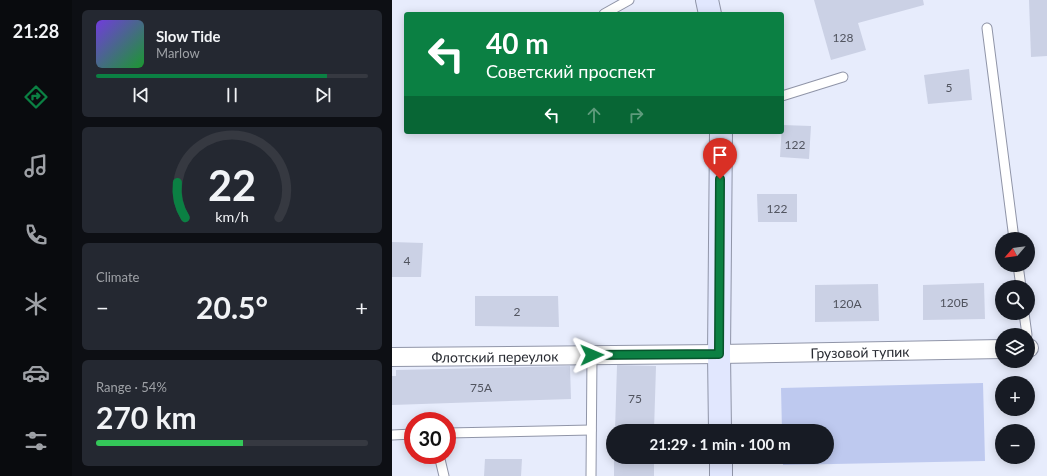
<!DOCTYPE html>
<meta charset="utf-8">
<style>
:root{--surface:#171b24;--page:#242831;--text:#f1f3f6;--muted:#9ea1a6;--line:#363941;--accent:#0b8043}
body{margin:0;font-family:Lato,sans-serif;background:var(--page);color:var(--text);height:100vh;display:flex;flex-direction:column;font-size:15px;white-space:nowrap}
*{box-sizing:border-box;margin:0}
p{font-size:13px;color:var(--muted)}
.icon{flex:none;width:22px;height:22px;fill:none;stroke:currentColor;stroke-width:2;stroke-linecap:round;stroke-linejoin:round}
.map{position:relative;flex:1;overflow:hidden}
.sheet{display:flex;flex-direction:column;gap:10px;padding:10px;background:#0d0f14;width:320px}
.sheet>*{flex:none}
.top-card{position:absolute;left:12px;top:12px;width:380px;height:122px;border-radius:4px;box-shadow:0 2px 10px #0003;background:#0b8043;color:#fff;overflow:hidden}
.needle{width:26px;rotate:242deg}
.fabs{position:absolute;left:603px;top:232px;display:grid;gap:8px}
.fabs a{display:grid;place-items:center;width:40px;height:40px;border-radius:50%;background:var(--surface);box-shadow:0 2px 10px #0003;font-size:20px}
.speed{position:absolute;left:12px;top:412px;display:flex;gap:8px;font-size:20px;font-weight:700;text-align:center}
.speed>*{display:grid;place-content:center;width:52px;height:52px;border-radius:50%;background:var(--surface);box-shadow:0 2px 10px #0003;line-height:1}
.speed .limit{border:6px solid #d22;background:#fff;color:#111}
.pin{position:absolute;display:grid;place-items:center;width:34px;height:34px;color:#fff;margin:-41px -17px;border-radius:50% 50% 50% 0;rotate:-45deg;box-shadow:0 0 4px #0007}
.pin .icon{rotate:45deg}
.me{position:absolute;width:44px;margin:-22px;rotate:89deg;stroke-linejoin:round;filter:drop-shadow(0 0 3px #0008)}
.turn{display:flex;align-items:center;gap:14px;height:84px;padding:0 16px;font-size:18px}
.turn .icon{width:52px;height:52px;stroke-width:2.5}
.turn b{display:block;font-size:28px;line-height:34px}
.lanes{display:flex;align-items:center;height:38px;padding:0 16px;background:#0003;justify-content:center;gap:20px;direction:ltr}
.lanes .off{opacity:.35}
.big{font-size:30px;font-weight:700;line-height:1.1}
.sheet .widget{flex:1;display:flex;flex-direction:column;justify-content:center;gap:6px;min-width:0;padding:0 14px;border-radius:6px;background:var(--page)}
.sheet .dial{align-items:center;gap:0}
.dial svg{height:104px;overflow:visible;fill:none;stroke:var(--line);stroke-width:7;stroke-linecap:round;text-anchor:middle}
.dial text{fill:var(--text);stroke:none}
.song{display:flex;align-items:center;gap:12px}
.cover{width:48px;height:48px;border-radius:6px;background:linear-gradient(135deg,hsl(260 70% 55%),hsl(130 70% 35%))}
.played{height:4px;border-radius:2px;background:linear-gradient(90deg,var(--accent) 85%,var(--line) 85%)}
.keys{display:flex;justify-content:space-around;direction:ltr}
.heat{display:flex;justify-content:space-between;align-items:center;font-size:22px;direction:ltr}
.charge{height:6px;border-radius:3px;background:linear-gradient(90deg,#34c759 54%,var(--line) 0)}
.trip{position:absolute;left:214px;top:424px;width:228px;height:40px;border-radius:20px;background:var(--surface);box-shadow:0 2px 10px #0003;font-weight:700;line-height:40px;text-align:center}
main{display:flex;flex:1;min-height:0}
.tab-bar{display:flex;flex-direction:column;width:72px;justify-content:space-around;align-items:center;background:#090b0e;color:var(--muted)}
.tab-bar .icon{width:28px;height:28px}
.tab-bar .current{color:var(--accent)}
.tab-bar b{font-size:18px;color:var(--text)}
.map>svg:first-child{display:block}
.green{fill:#bec9ef}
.building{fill:#cbd1e5}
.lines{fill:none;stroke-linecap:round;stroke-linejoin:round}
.lane-casing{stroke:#9095a8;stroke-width:11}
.street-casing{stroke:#9095a8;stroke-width:20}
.secondary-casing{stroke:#9095a8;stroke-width:24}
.lane{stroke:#fff;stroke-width:9}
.street{stroke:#fff;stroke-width:18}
.secondary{stroke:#e1e7fe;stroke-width:22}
.route-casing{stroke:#07532c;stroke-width:10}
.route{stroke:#0b8043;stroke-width:7}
.labels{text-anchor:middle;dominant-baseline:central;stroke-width:3.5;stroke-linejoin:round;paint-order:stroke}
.number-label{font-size:12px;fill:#51545f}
.street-label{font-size:14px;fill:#282b32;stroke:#fff}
</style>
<main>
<nav class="tab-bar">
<b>21:28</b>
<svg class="icon current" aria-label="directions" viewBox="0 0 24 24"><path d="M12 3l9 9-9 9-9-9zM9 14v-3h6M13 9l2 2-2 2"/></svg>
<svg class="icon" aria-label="music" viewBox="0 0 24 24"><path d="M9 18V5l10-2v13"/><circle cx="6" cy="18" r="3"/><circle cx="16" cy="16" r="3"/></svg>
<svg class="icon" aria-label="phone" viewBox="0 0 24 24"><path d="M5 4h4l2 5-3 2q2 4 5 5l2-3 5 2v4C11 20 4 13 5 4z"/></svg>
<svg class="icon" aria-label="climate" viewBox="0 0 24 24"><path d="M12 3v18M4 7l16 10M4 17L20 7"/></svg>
<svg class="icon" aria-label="car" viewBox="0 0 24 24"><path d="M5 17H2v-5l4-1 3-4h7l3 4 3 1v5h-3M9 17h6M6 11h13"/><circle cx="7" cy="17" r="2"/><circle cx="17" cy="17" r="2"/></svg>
<svg class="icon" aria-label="filters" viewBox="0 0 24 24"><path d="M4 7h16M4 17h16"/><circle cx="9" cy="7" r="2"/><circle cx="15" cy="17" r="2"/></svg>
</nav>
<section class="sheet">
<div class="widget">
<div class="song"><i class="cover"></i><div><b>Slow Tide</b><p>Marlow</p></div></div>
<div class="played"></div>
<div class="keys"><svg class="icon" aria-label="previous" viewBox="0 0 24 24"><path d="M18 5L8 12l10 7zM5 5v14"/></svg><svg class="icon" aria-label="pause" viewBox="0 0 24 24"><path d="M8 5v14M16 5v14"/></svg><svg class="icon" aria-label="next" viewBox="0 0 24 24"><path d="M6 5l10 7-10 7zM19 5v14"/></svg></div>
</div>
<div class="widget dial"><svg viewBox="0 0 100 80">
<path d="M14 69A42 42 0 1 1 86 69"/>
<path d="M14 69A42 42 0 0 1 8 42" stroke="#0b8043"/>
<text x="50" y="56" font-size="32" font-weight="700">22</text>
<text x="50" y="72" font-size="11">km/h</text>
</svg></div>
<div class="widget"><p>Climate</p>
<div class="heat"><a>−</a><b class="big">20.5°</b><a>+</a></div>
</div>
<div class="widget"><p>Range · 54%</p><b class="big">270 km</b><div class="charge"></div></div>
</section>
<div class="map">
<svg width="655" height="476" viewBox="0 0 655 476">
<rect width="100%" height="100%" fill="#e7ecfc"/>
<polygon class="green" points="591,383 593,461 391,465 391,457 435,457 435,431 390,431 389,388"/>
<g class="building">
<polygon points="422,0 531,0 532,5 466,23 474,50 439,60"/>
<polygon points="637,0 655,0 655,56 639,57"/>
<polygon points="577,69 580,100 536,104 532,75"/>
<polygon points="390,125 419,126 417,159 388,157"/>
<polygon points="365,194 405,194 405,222 366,222"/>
<polygon points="0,242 31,243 29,277 0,277"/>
<polygon points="592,283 593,319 531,320 531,285"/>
<polygon points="486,284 487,321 423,322 423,285"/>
<polygon points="83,296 166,296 167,327 83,326"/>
<polygon points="225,365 264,366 262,431 223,431"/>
<polygon points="178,366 179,399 0,405 0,376 4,376 4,370"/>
<rect x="222" y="457" width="40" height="19"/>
<polygon points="93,459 130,459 129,476 92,476"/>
</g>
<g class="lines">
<defs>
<g id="lane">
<polyline points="212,14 237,0"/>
<polyline points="595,28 622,239"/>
<polyline points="390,96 451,77"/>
<polyline points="626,265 629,287"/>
<polyline points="632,313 635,335"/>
<polyline points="55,433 199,430"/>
<polyline points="0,435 21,434"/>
<polyline points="47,455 52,476"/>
<polyline points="199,476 200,355"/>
</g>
<g id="street">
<polyline points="636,348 637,348"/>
<path id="s1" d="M 0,357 L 327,354 L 610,349"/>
</g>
<g id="secondary">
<polyline points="315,0 318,14"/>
<polyline points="328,431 327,354 329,132"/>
<polyline points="329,476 329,457"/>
</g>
</defs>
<use href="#lane" class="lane-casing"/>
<use href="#street" class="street-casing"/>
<use href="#secondary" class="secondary-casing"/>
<use href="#lane" class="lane"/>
<use href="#street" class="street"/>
<use href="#secondary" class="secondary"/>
</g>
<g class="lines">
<defs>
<polyline id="route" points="200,355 327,354 328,179"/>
</defs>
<use href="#route" class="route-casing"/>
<use href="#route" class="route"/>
</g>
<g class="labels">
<g class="number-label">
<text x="451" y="37">128</text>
<text x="557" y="87">5</text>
<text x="403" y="144">122</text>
<text x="385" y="208">122</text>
<text x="15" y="260">4</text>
<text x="562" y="302">120Б</text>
<text x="455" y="303">120А</text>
<text x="125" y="311">2</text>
<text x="89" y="387">75А</text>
<text x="243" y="398">75</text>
</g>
<g class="street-label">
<text stroke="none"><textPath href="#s1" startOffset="468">Грузовой тупик</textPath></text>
<text stroke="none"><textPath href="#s1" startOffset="103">Флотский переулок</textPath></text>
</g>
</g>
</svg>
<div class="fabs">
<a><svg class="needle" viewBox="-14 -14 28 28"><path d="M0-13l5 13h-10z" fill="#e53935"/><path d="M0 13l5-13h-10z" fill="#9ea1a6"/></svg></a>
<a><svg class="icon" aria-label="search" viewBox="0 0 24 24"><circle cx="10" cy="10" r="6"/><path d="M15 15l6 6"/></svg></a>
<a><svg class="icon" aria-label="layers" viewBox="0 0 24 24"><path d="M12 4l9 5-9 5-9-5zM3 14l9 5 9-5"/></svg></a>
<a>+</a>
<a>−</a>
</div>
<div class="speed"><div class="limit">30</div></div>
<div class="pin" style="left:328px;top:179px;background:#d93025"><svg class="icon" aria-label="arrive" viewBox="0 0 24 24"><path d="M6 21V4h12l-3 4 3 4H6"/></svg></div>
<svg class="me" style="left:200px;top:355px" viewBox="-20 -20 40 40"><path d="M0-17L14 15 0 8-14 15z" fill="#0b8043" stroke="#fff" stroke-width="4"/></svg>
<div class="trip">21:29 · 1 min · 100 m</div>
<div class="top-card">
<div class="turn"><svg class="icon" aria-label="left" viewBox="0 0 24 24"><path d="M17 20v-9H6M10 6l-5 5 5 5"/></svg><div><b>40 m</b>Советский проспект</div></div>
<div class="lanes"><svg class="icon" aria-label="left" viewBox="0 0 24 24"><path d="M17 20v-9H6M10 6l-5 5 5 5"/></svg><svg class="icon off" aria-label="ahead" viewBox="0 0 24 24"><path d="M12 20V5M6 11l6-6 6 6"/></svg><svg class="icon off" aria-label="right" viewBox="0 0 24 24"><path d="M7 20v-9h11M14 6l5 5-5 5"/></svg></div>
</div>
</div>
</main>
